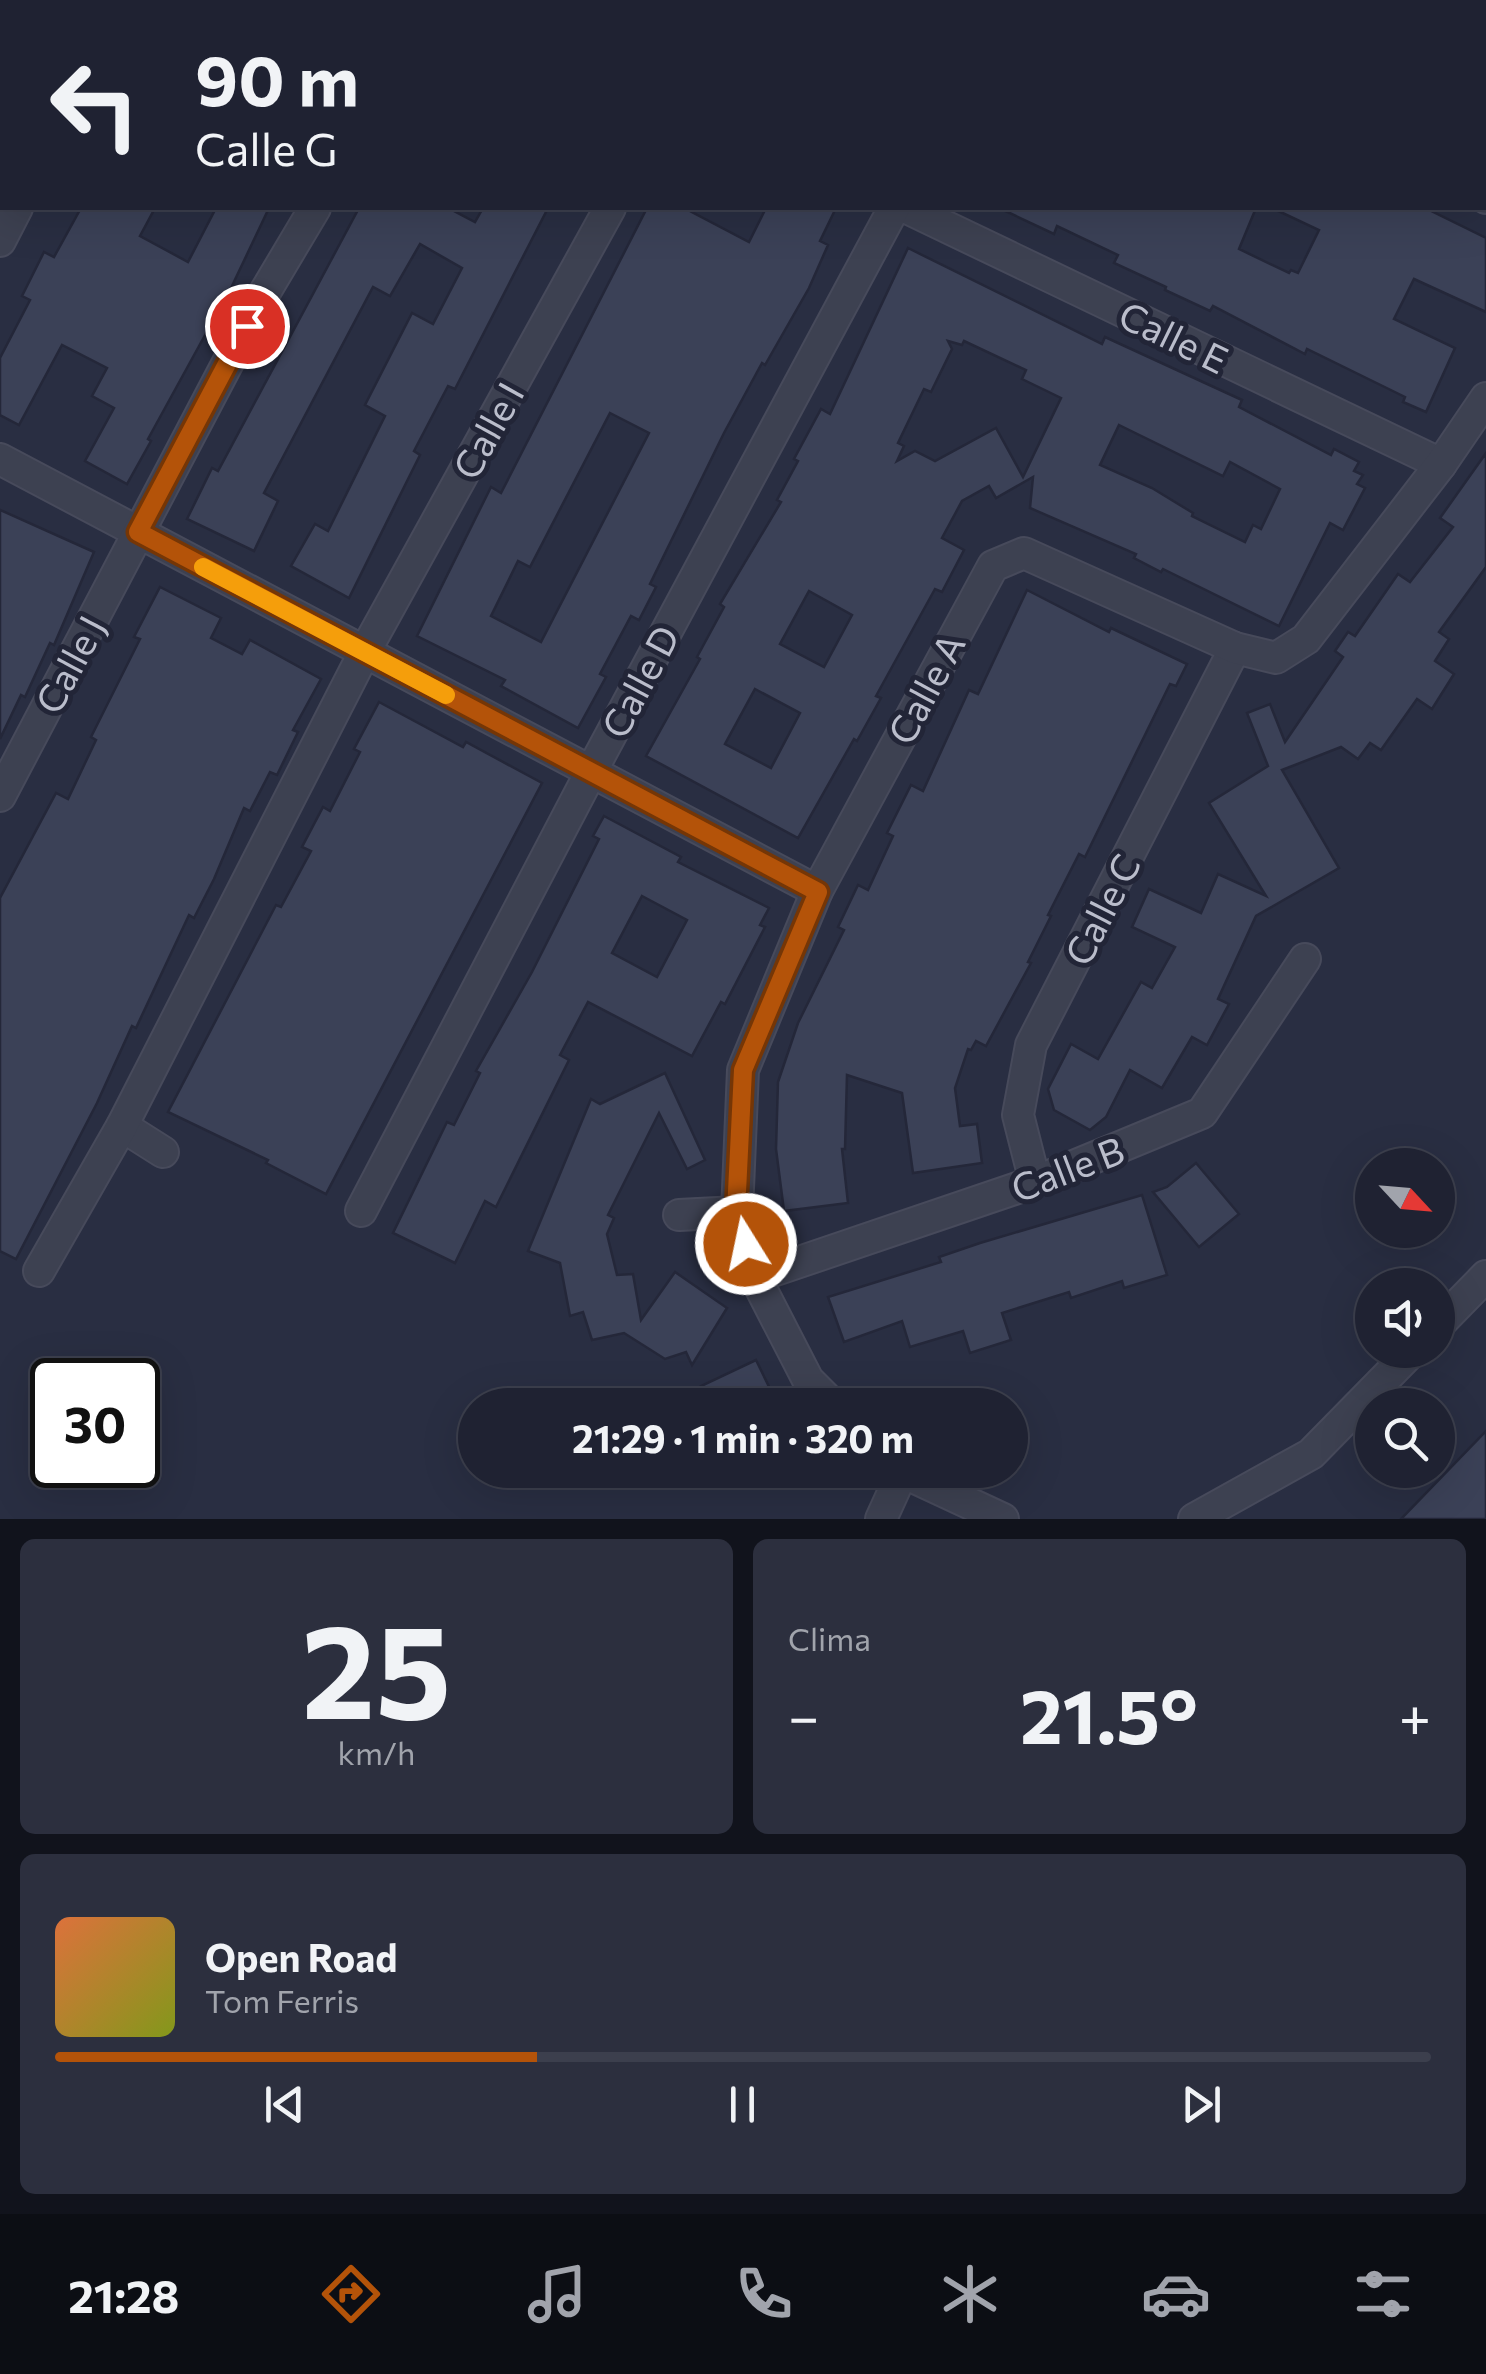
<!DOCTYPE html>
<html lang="es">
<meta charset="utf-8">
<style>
:root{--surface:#1f2232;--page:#2c2f3e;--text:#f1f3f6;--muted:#a1a4ac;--line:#3c3f4d;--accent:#b45309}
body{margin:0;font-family:Commissioner,sans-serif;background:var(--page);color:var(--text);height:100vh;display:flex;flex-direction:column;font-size:38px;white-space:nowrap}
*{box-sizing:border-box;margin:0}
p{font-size:32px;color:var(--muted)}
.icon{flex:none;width:55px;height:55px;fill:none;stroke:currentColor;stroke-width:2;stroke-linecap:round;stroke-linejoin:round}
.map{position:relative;height:1519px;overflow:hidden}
.details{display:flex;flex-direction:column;gap:20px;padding:20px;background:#11131c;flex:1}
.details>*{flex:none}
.top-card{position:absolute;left:0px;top:0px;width:1488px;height:210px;box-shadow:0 10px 40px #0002,0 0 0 2px var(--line);background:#1f2232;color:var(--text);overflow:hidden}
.needle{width:65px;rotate:116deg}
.buttons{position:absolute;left:1355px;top:1148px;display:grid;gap:20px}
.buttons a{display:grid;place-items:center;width:100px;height:100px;border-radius:50%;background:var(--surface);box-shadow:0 10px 40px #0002,0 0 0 2px var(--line);font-size:50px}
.speed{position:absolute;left:30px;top:1358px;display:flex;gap:20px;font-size:50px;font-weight:700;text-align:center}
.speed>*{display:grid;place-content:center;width:130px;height:130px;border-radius:50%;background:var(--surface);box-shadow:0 10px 40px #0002,0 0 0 2px var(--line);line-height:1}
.speed .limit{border:5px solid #111;border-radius:15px;background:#fff;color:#111}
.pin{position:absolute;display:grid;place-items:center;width:85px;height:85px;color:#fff;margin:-42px;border:5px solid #fff;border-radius:50%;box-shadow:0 2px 10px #0007}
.me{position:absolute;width:110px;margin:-55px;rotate:350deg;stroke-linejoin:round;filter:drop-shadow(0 0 8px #0008)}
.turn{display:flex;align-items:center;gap:35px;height:210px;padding:0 30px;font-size:45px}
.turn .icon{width:130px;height:130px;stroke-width:2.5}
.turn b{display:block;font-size:70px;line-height:85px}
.big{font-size:75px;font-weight:700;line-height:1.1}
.details .widget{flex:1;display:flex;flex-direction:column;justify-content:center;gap:15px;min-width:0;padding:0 35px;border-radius:15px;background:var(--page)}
.details .dial{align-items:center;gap:0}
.dial b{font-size:130px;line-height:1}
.song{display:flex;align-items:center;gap:30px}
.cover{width:120px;height:120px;border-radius:15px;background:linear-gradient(135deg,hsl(20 70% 55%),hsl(70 70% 35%))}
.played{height:10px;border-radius:5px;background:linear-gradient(90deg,var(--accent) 35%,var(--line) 35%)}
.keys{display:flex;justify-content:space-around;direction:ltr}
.heat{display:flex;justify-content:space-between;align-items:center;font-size:55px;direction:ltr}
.details .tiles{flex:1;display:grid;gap:20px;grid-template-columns:1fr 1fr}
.widget:last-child{grid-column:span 2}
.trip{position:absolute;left:458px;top:1388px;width:570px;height:100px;border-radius:50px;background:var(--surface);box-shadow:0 10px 40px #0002,0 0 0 2px var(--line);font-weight:700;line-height:100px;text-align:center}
.tabs{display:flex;height:160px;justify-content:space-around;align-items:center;background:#0c0e14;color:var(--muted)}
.tabs .icon{width:70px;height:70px}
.tabs .current{color:var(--accent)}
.tabs b{font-size:45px;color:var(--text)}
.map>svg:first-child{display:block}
.building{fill:#3b4157;stroke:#242739;stroke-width:2.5;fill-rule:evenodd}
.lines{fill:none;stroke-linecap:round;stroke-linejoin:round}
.minor-casing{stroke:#474a5b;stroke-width:34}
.minor{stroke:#3d4151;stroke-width:30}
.route-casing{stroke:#753606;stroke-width:25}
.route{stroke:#b45309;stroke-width:18}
.slow{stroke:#f59e0b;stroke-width:18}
.labels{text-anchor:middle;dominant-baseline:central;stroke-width:10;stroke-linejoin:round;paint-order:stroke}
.street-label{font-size:38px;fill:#babdcb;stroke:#222537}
</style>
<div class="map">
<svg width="1486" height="1519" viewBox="0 0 1486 1519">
<rect width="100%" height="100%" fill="#292e42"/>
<g class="building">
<polygon points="81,208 155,208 140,236 188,262 216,208 269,208 232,286 148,439 151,441 127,484 85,461 114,408 92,396 107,368 62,345 19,425 0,415 0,358 30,300 22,296 44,252 54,257"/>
<polygon points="359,208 448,208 475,222 483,208 548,208 455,389 448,386 414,451 420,455 349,598 291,566 315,524 328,531 385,416 365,405 412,313 433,324 462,268 420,244 390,296 373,287 264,493 278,501 254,551 187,519 212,468 218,471"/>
<path d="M 647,208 L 684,208 L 749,242 L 766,208 L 836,208 L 820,241 L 828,245 L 809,288 L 765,365 L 762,363 L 724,433 L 650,584 L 656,587 L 639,620 L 631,616 L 600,674 L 606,677 L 578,728 L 501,686 L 505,680 L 417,636 L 491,487 L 501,493 ZM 610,413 L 649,433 L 541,642 L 491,616 L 518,561 L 530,567 Z"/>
<polygon points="999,208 1256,208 1239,249 1289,273 1291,270 1298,273 1319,230 1272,208 1425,208 1486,238 1486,312 1414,279 1394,319 1455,348 1426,412 1403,402 1405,397 1307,349 1305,354 1213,306 1210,311 1165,290 1166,287 1114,263 1118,255 1057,226 1054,234"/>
<path d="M 908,248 L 1102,344 L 1105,337 L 1242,400 L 1239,407 L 1331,455 L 1334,449 L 1359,462 L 1354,471 L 1363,475 L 1357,484 L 1365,488 L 1343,530 L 1330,523 L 1279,626 L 1163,569 L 1161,572 L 1134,558 L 1136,554 L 1030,508 L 1033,477 L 996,498 L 989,486 L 962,501 L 942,538 L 964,550 L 942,592 L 935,589 L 876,696 L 881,698 L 857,741 L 854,739 L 798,838 L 646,756 L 700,659 L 697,657 L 724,607 L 720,604 L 781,502 L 777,500 L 798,461 L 794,459 L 821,409 L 830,414 ZM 948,341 L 962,345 L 964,341 L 1026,370 L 1022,379 L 1061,398 L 1023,477 L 996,428 L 935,461 L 915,451 L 897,461 L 904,446 L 898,443 L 924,389 L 931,392 L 952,349 ZM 1119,425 L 1223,476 L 1230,462 L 1280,489 L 1261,529 L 1253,525 L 1245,542 L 1192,516 L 1193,513 L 1152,488 L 1100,465 ZM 809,591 L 852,615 L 824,667 L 780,644 ZM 755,689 L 800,713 L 771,768 L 725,744 Z"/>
<polygon points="1486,453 1486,567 1439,632 1449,639 1435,661 1454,674 1432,709 1417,699 1381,750 1370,743 1358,759 1341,747 1282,770 1339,868 1256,916 1218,999 1229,1004 1207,1045 1192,1037 1162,1088 1130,1070 1106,1117 1090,1130 1054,1110 1048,1089 1071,1044 1098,1059 1141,982 1152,988 1175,947 1132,927 1149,889 1201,913 1218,874 1266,896 1209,803 1268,766 1247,713 1270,704 1285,742 1343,657 1335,651 1348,632 1355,636 1398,574 1410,582 1453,527 1440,518"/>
<polygon points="0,510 94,552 54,645 50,643 25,697 21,695 0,739"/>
<polygon points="160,587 221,618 211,638 242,654 250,640 321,679 293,730 298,732 277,775 270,772 250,811 244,808 214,879 194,918 189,915 136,1028 132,1026 97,1103 16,1259 0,1251 0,898 56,793 68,799 96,740 91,737 140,639 134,637"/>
<polygon points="1027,590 1109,632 1111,628 1187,664 1176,686 1170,684 1085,857 1079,854 1048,915 1051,916 1028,962 1031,963 986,1046 976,1041 971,1050 968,1049 955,1088 960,1126 977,1124 982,1163 913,1173 902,1093 847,1075 845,1149 842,1149 848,1203 784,1211 776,1149 778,1082 798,1023 844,930 838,927 858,885 868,890 893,836 887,833 911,785 923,791 969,690 978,694"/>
<polygon points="379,702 463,747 466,742 542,783 326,1194 266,1163 268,1160 168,1112 276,905 281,907 311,851 302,847 323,807 330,811 360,752 354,749"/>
<path d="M 604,816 L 681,857 L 678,862 L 769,908 L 760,925 L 765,927 L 725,1004 L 721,1002 L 692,1056 L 588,1002 L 560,1055 L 569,1060 L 496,1207 L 485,1201 L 455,1263 L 393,1233 L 447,1122 L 454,1125 L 480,1073 L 476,1071 L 532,972 L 599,839 L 593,836 ZM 642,896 L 687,920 L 657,977 L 612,953 Z"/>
<polygon points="665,1073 705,1160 687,1169 659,1113 608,1215 614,1218 607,1234 617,1275 633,1274 641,1320 675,1272 727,1308 692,1365 686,1352 665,1359 624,1333 592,1340 583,1312 570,1316 560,1263 528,1251 591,1099 600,1104"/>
<polygon points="1196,1163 1239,1214 1199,1247 1153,1192 1167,1187"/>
<polygon points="1142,1195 1167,1275 1124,1288 1122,1281 1071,1298 1069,1292 1002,1313 1011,1340 970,1353 963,1331 910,1347 902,1321 844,1342 828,1297 941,1262 939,1257 980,1243"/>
<polygon points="756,1360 774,1397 757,1405 710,1405 701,1386"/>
<polygon points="1486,1431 1486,1519 1401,1519"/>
</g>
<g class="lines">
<defs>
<g id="minor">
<polyline points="1066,0 1071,2"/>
<polyline points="118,2 119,0"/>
<polyline points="998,2 999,0"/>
<polyline points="1485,197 1486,198"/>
<polyline points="907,208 1441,464"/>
<polyline points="0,241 17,208"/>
<polyline points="0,459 817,891"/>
<polyline points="0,796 265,292 315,208"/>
<polyline points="122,1126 163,1152"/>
<polyline points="1035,1182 1018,1115 1031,1045 1235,648"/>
<polyline points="361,1211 592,770 894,208"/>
<polyline points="679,1215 737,1212"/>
<polyline points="39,1271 122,1126 364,653 610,208"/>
<polyline points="755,1277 1035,1182 1202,1113 1305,959"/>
<polyline points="1438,1325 1486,1276"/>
<polyline points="833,1405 808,1380 755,1277 737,1212 743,1070 817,891 993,566 1024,553 1235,648 1276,658 1306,639 1441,464 1486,398"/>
<polyline points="898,1470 1003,1519"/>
<polyline points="881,1519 902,1473"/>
<polyline points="1194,1519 1311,1454 1413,1350"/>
</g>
</defs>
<use href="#minor" class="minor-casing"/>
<use href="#minor" class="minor"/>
</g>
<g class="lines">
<defs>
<polyline id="route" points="247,326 138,532 818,892 743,1070 736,1212 746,1244"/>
</defs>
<use href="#route" class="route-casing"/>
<use href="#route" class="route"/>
<polyline class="slow" points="203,567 446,695"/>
</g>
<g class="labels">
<g class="street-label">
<text transform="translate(1174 336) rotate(26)">Calle E</text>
<text transform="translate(487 430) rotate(-61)">Calle I</text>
<text transform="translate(69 664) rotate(-62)">Calle J</text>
<text transform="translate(639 681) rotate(-62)">Calle D</text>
<text transform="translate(925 688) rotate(-62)">Calle A</text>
<text transform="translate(1101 909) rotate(-63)">Calle C</text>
<text transform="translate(1067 1168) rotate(-21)">Calle B</text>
</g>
</g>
</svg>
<div class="buttons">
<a><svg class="needle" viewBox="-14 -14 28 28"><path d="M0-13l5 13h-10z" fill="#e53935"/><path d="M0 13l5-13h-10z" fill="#a1a4ac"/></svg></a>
<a><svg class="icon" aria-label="sound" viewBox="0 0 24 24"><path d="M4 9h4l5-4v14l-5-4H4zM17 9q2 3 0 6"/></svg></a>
<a><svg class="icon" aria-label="search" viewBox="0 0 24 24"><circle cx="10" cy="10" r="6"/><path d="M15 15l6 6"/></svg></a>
</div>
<div class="speed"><div class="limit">30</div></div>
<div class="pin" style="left:247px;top:326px;background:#d93025"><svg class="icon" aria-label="arrive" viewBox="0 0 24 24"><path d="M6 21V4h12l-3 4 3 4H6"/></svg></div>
<svg class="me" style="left:746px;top:1244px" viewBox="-20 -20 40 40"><circle r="17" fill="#b45309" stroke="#fff" stroke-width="3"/><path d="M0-11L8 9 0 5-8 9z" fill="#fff"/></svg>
<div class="trip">21:29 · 1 min · 320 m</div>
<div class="top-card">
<div class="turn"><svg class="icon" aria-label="left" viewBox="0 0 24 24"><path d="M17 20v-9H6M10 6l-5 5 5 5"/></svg><div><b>90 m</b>Calle G</div></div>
</div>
</div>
<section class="details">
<div class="tiles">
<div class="widget dial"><b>25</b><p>km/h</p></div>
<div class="widget"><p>Clima</p>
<div class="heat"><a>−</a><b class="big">21.5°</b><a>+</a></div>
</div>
<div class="widget">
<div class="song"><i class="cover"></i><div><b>Open Road</b><p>Tom Ferris</p></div></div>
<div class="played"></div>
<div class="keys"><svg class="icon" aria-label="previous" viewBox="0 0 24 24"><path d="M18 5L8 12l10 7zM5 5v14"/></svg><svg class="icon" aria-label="pause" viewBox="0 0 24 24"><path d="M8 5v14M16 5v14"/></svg><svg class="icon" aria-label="next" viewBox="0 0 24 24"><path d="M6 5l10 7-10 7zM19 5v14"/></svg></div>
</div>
</div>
</section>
<nav class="tabs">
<b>21:28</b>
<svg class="icon current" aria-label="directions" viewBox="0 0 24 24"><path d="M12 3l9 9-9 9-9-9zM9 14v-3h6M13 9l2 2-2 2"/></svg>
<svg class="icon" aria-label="music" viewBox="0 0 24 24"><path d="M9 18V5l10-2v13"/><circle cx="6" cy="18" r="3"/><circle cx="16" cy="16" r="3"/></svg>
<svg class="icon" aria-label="phone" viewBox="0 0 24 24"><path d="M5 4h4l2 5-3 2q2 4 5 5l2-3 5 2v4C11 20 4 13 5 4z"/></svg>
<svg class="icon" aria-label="climate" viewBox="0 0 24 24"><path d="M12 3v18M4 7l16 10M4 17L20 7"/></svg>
<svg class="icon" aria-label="car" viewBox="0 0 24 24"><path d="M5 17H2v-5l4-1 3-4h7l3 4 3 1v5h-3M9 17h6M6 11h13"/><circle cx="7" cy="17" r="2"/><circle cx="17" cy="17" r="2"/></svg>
<svg class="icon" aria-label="filters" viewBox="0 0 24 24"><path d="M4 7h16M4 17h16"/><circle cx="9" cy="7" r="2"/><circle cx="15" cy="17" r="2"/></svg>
</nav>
